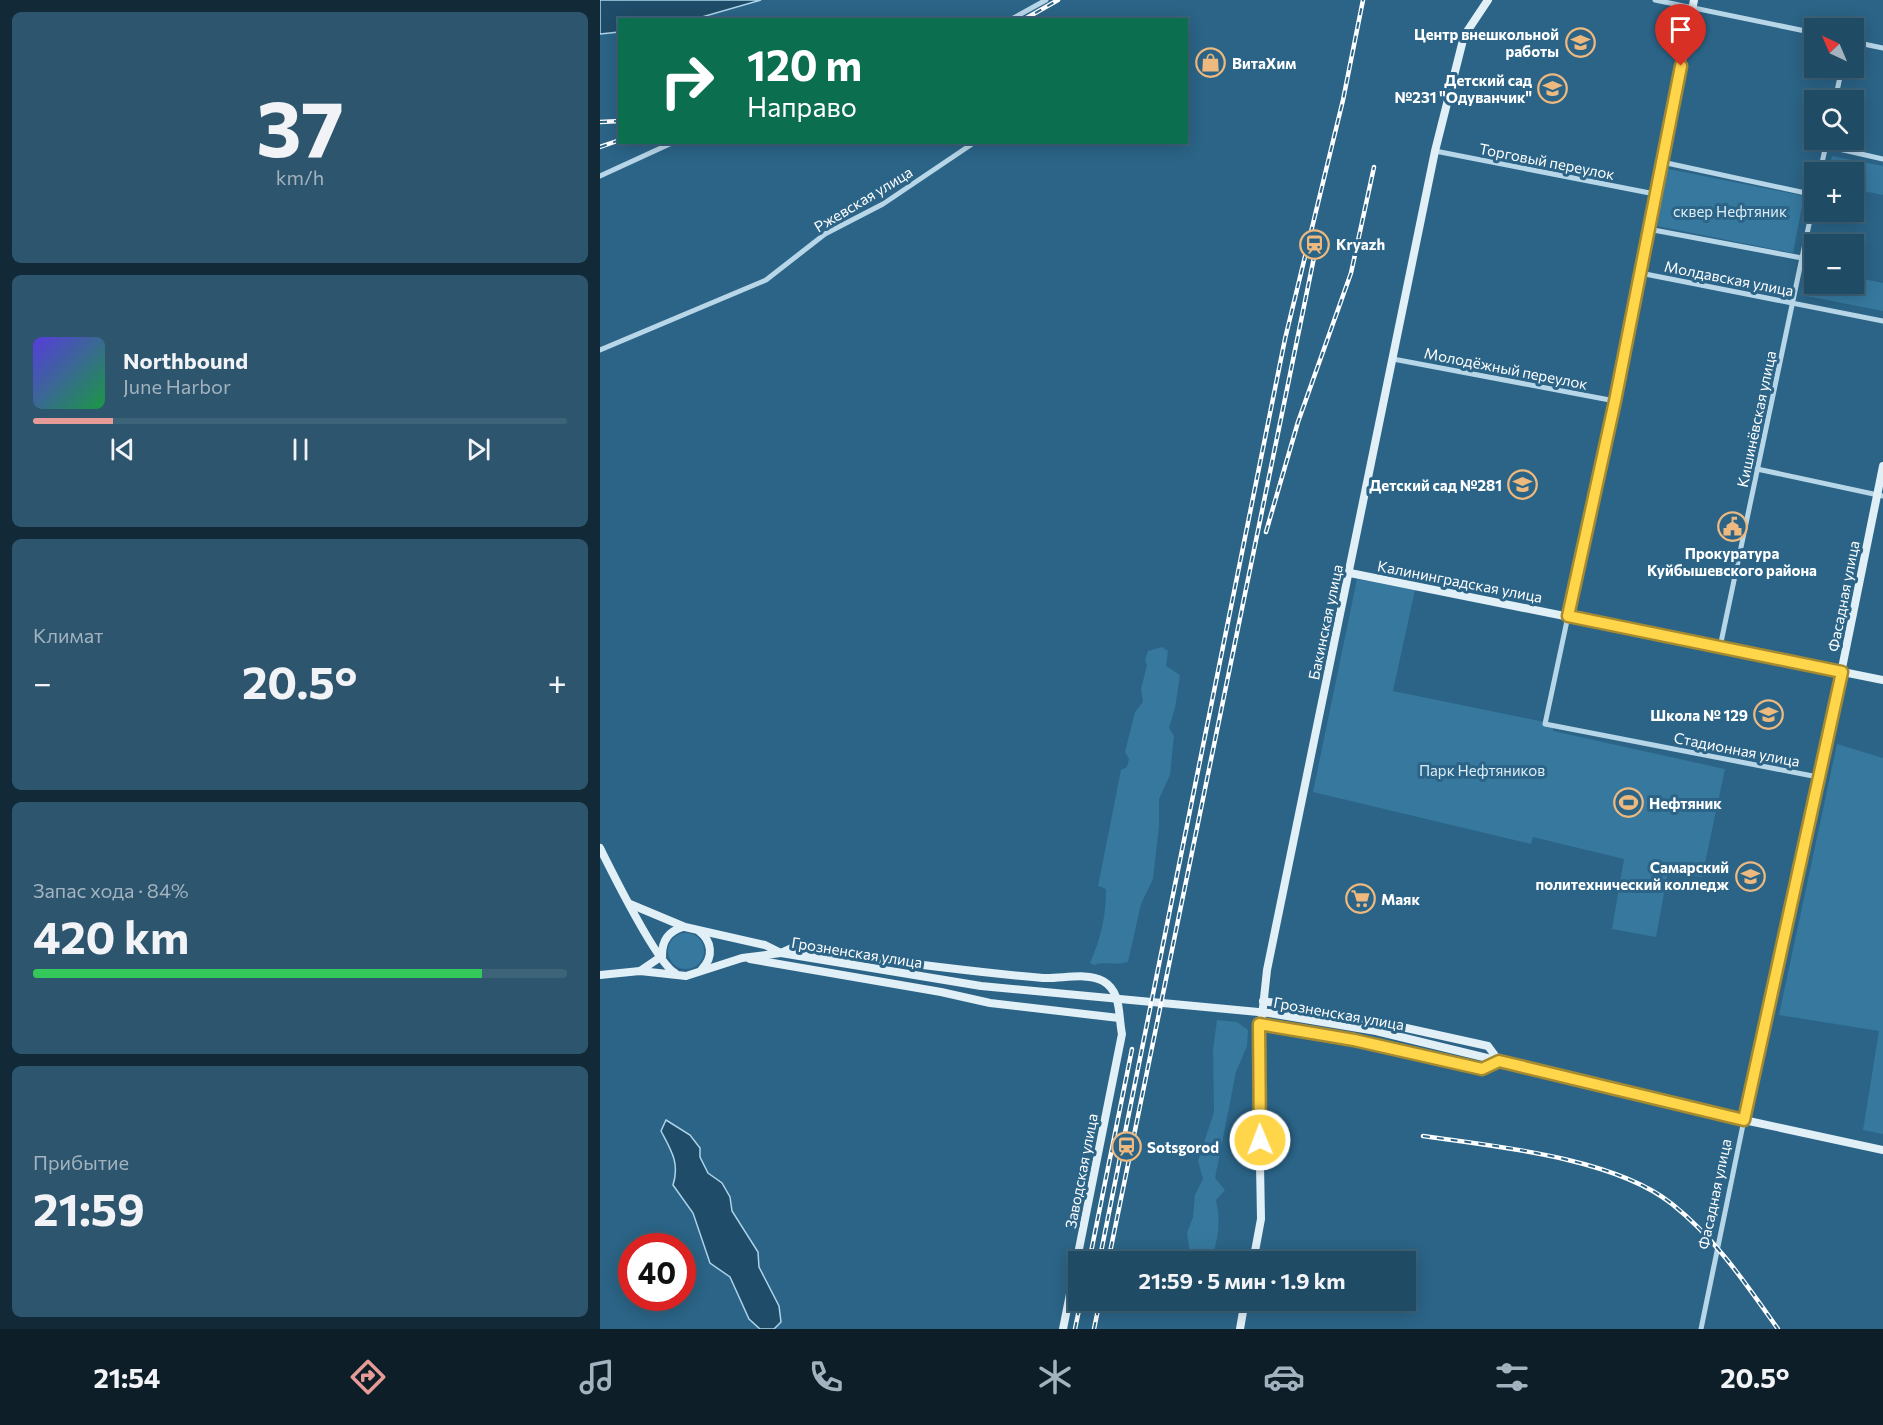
<!DOCTYPE html>
<html lang="ru">
<meta charset="utf-8">
<style>
:root{--surface:#204b65;--page:#2d556e;--text:#f1f3f6;--muted:#a2b3bf;--line:#3d6379;--accent:#e69b98}
body{margin:0;font-family:Commissioner,sans-serif;background:var(--page);color:var(--text);height:100vh;display:flex;flex-direction:column;font-size:22px;white-space:nowrap}
*{box-sizing:border-box;margin:0}
p{font-size:20px;color:var(--muted)}
.icon{flex:none;width:33px;height:33px;fill:none;stroke:currentColor;stroke-width:2;stroke-linecap:round;stroke-linejoin:round}
.map{position:relative;flex:1;overflow:hidden}
.sheet{display:flex;flex-direction:column;gap:12px;padding:12px;background:#122938;width:600px}
.sheet>*{flex:none}
.banner{position:absolute;left:18px;top:18px;width:570px;height:126px;border-radius:0px;box-shadow:0 3px 15px #0003,0 0 0 2px var(--line);background:#0b6e4f;color:#fff;overflow:hidden}
.needle{width:39px;rotate:316deg}
.buttons{position:absolute;left:1204px;top:18px;display:grid;gap:12px}
.buttons a{display:grid;place-items:center;width:60px;height:60px;border-radius:0px;background:var(--surface);box-shadow:0 3px 15px #0003,0 0 0 2px var(--line);font-size:30px}
.speed{position:absolute;left:18px;top:1233px;display:flex;gap:12px;font-size:30px;font-weight:700;text-align:center}
.speed>*{display:grid;place-content:center;width:78px;height:78px;border-radius:50%;background:var(--surface);box-shadow:0 3px 15px #0003,0 0 0 2px var(--line);line-height:1}
.speed .limit{border:9px solid #d22;background:#fff;color:#111}
.pin{position:absolute;display:grid;place-items:center;width:51px;height:51px;color:#fff;margin:-62px -26px;border-radius:50% 50% 50% 0;rotate:-45deg;box-shadow:0 0 6px #0007}
.pin .icon{rotate:45deg}
.me{position:absolute;width:66px;margin:-33px;rotate:359deg;stroke-linejoin:round;filter:drop-shadow(0 0 4px #0008)}
.turn{display:flex;align-items:center;gap:21px;height:126px;padding:0 30px;font-size:27px}
.turn .icon{width:78px;height:78px;stroke-width:2.5}
.turn b{display:block;font-size:42px;line-height:51px}
.big{font-size:45px;font-weight:700;line-height:1.1}
.sheet .tile{flex:1;display:flex;flex-direction:column;justify-content:center;gap:9px;min-width:0;padding:0 21px;border-radius:9px;background:var(--page)}
.sheet .dial{align-items:center;gap:0}
.dial b{font-size:78px;line-height:1}
.song{display:flex;align-items:center;gap:18px}
.cover{width:72px;height:72px;border-radius:9px;background:linear-gradient(135deg,hsl(250 70% 55%),hsl(140 70% 35%))}
.played{height:6px;border-radius:3px;background:linear-gradient(90deg,var(--accent) 15%,var(--line) 15%)}
.keys{display:flex;justify-content:space-around;direction:ltr}
.heat{display:flex;justify-content:space-between;align-items:center;font-size:33px;direction:ltr}
.charge{height:9px;border-radius:4px;background:linear-gradient(90deg,#34c759 84%,var(--line) 0)}
.trip{position:absolute;left:468px;top:1251px;width:348px;height:60px;border-radius:0px;background:var(--surface);box-shadow:0 3px 15px #0003,0 0 0 2px var(--line);font-weight:700;line-height:60px;text-align:center}
.dock{display:flex;height:96px;justify-content:space-around;align-items:center;background:#0d1e28;color:var(--muted)}
.dock .icon{width:42px;height:42px}
.dock .current{color:var(--accent)}
.dock b{font-size:27px;color:var(--text)}
main{display:flex;flex:1;min-height:0}
.map>svg:first-child{display:block}
.green{fill:#36789e}
.water{fill:#1f4c68;stroke:#acd3e8;stroke-width:1.5}
.lines{fill:none;stroke-linecap:round;stroke-linejoin:round}
.street{stroke:#b7d6e8;stroke-width:5}
.secondary{stroke:#e1eff7;stroke-width:8}
.rail-casing{stroke:#fff;stroke-width:4.5}
.rail{stroke:#2b6487;stroke-width:2;stroke-dasharray:7;stroke-linecap:butt}
.route-casing{stroke:#a68a30;stroke-width:15}
.route{stroke:#ffd54a;stroke-width:10}
.labels{text-anchor:middle;dominant-baseline:central;stroke-width:6;stroke-linejoin:round;paint-order:stroke}
.poi-label{font-size:15px;font-weight:bold;fill:#fff;stroke:#2b6487;text-anchor:end}
.street-label{font-size:15px;fill:#fff;stroke:#2b6487}
.park-label{font-size:15px;fill:#daecf6;stroke:#2b6487}
</style>
<main>
<section class="sheet">
<div class="tile dial"><b>37</b><p>km/h</p></div>
<div class="tile">
<div class="song"><i class="cover"></i><div><b>Northbound</b><p>June Harbor</p></div></div>
<div class="played"></div>
<div class="keys"><svg class="icon" aria-label="previous" viewBox="0 0 24 24"><path d="M18 5L8 12l10 7zM5 5v14"/></svg><svg class="icon" aria-label="pause" viewBox="0 0 24 24"><path d="M8 5v14M16 5v14"/></svg><svg class="icon" aria-label="next" viewBox="0 0 24 24"><path d="M6 5l10 7-10 7zM19 5v14"/></svg></div>
</div>
<div class="tile"><p>Климат</p>
<div class="heat"><a>−</a><b class="big">20.5°</b><a>+</a></div>
</div>
<div class="tile"><p>Запас хода · 84%</p><b class="big">420 km</b><div class="charge"></div></div>
<div class="tile"><p>Прибытие</p><b class="big">21:59</b></div>
</section>
<div class="map">
<svg width="1283" height="1329" viewBox="0 0 1283 1329">
<rect width="100%" height="100%" fill="#2b6487"/>
<g class="green">
<polygon points="1232,156 1283,166 1283,195 1254,189 1254,172 1228,172"/>
<polygon points="1068,169 1204,196 1193,253 1057,226"/>
<polygon points="1206,275 1215,277 1215,284 1254,284 1254,277 1283,283 1283,311 1201,295"/>
<polygon points="757,579 815,590 793,691 954,724 953,731 1125,769 1102,877 1068,872 1056,937 1012,929 1024,859 933,837 931,844 713,792"/>
<path d="M 562,647 L 568,651 L 566,666 L 580,675 L 575,708 L 569,728 L 574,736 L 570,775 L 559,799 L 559,826 L 553,879 L 541,904 L 528,962 C 516,966 506,961 494,965 L 490,963 C 501,938 506,916 506,889 L 498,886 L 521,770 L 527,767 L 529,759 L 525,752 L 535,712 L 543,702 L 541,689 L 547,665 L 545,660 L 548,651 Z"/>
<polygon points="1237,744 1283,758 1283,1134 1263,1130 1279,1031 1179,1015"/>
<circle cx="86" cy="951" r="18"/>
<path d="M 617,1020 L 637,1022 L 648,1030 L 647,1046 L 636,1072 L 615,1178 L 625,1190 L 616,1200 C 621,1222 618,1240 611,1261 L 588,1261 L 590,1254 L 587,1233 L 593,1217 L 595,1195 L 603,1179 L 598,1161 L 614,1112 L 613,1050 Z"/>
</g>
<g class="water">
<polygon points="0,0 161,0 95,19 20,20 19,32 0,34"/>
<path d="M 66,1120 L 90,1135 L 100,1148 L 100,1157 L 108,1173 L 122,1183 L 130,1197 L 132,1211 L 158,1252 L 159,1267 L 179,1306 L 181,1322 L 174,1329 L 160,1329 L 149,1319 L 130,1277 L 110,1263 L 93,1213 L 73,1185 C 80,1163 71,1150 61,1131 Z"/>
</g>
<g class="lines">
<g class="street">
<polyline points="1055,0 1215,33"/>
<polyline points="410,20 446,0"/>
<polyline points="1254,42 1283,48"/>
<polyline points="1235,100 1242,68"/>
<polyline points="1226,146 1283,159"/>
<polyline points="835,151 1055,194"/>
<polyline points="1062,162 1215,195"/>
<polyline points="1220,172 1227,140"/>
<polyline points="0,176 74,142"/>
<polyline points="1048,229 1202,258"/>
<polyline points="1040,273 1283,321"/>
<polyline points="0,350 166,280 225,234 283,204 375,142"/>
<polyline points="793,359 1015,401"/>
<polyline points="1157,469 1283,496"/>
<polyline points="968,616 945,724 1218,777"/>
<polyline points="1120,647 1215,196"/>
<polyline points="1101,1329 1144,1120"/>
</g>
<g class="secondary">
<polyline points="750,573 1283,680"/>
<polyline points="968,616 1015,401 1094,0"/>
<path d="M 0,848 C 12,872 56,962 75,973"/>
<polyline points="30,904 85,927 165,945 181,953 381,986 669,1013 776,1031 1144,1120 1283,1150"/>
<path d="M 99,931 C 112,941 114,957 102,969"/>
<path d="M 62,955 C 62,940 69,931 83,927"/>
<polyline points="150,959 341,992 390,1003 519,1018"/>
<polyline points="40,971 62,956"/>
<path d="M 0,975 L 40,971 L 86,976 L 142,958 L 181,953 L 192,948 C 276,959 359,971 443,978 C 462,979 486,972 503,981 C 522,992 518,1015 522,1034 L 463,1329"/>
<polyline points="663,1001 743,1014 888,1046 899,1061"/>
<polyline points="659,1024 754,1040 882,1069 899,1061"/>
<polyline points="1144,1120 1239,683 1283,466"/>
<polyline points="653,1262 661,1219 658,1054 667,970 835,151 864,36 888,0"/>
<polyline points="640,1329 645,1300"/>
</g>
<defs>
<g id="rail">
<polyline points="423,20 458,0"/>
<polyline points="0,122 20,121"/>
<polyline points="0,147 20,140"/>
<polyline points="666,532 698,422 751,273 774,167"/>
<path d="M 823,1136 C 895,1146 1015,1158 1072,1204 C 1116,1239 1146,1284 1178,1329"/>
<polyline points="489,1262 532,1049"/>
<polyline points="499,1262 685,339 743,100 763,0"/>
<polyline points="508,1262 719,233"/>
<polyline points="475,1329 481,1300"/>
<polyline points="494,1329 500,1300"/>
</g>
</defs>
<use href="#rail" class="rail-casing"/>
<use href="#rail" class="rail"/>
</g>
<g class="lines">
<defs>
<polyline id="route" points="660,1140 659,1024 754,1040 882,1069 899,1061 1144,1120 1242,672 968,616 1015,401 1081,66"/>
</defs>
<use href="#route" class="route-casing"/>
<use href="#route" class="route"/>
</g>
<defs>
<symbol id="school-ring" viewBox="-11 -11 22 22"><circle r="9.5" fill="#2b6487" stroke="#edb97f" stroke-width="1.5"/><path d="M0-5L7-2L0 1L-7-2ZM-4 1L0 2.5L4 1V4Q0 6-4 4Z" fill="#edb97f"/></symbol>
<symbol id="shop-ring" viewBox="-11 -11 22 22"><circle r="9.5" fill="#2b6487" stroke="#edb97f" stroke-width="1.5"/><path d="M-5-2.5h2.3a2.7 3.5 0 0 1 5.4 0H5L5.5 6h-11ZM-1.5-2.5h3a1.5 2.3 0 0 0-3 0Z" fill="#edb97f"/></symbol>
<symbol id="station-ring" viewBox="-11 -11 22 22"><circle r="9.5" fill="#2b6487" stroke="#edb97f" stroke-width="1.5"/><path d="M-3-6H3Q5-6 5-4V2Q5 4 3 4L4.5 6H3L1.5 4h-3L-3 6H-4.5L-3 4Q-5 4-5 2V-4Q-5-6-3-6ZM-3.5-4v3h7v-3ZM-3.5 1v1.5H-2V1ZM2 1v1.5H3.5V1Z" fill="#edb97f"/></symbol>
<symbol id="civic-ring" viewBox="-11 -11 22 22"><circle r="9.5" fill="#2b6487" stroke="#edb97f" stroke-width="1.5"/><path d="M-.6-6.5H3V-4.5H.6V-3L4-1V1h2V6H-6V1h2V-1L-.6-3ZM-1.2 2.5V6h2.4V2.5Z" fill="#edb97f"/></symbol>
<symbol id="stadium-ring" viewBox="-11 -11 22 22"><circle r="9.5" fill="#2b6487" stroke="#edb97f" stroke-width="1.5"/><path d="M0-5a6.5 5 0 1 0 0 10a6.5 5 0 1 0 0-10ZM-3.5-1.8h7v3.6h-7Z" fill="#edb97f"/></symbol>
<symbol id="university-ring" viewBox="-11 -11 22 22"><circle r="9.5" fill="#2b6487" stroke="#edb97f" stroke-width="1.5"/><path d="M0-5L7-2L0 1L-7-2ZM-4 1L0 2.5L4 1V4Q0 6-4 4Z" fill="#edb97f"/></symbol>
<symbol id="supermarket-ring" viewBox="-11 -11 22 22"><circle r="9.5" fill="#2b6487" stroke="#edb97f" stroke-width="1.5"/><path d="M-6-5.5h2.5l.6 2H6L4.5 2H-2.5L-4.4-4H-6ZM-1.5 3.2a1.3 1.3 0 1 0 .1 0ZM3 3.2a1.3 1.3 0 1 0 .1 0Z" fill="#edb97f"/></symbol>
</defs>
<g fill-rule="evenodd">
<use href="#school-ring" x="964" y="26" width="33" height="33"/>
<use href="#shop-ring" x="594" y="46" width="33" height="33"/>
<use href="#school-ring" x="936" y="72" width="33" height="33"/>
<use href="#station-ring" x="698" y="228" width="33" height="33"/>
<use href="#school-ring" x="906" y="468" width="33" height="33"/>
<use href="#civic-ring" x="1116" y="510" width="33" height="33"/>
<use href="#school-ring" x="1152" y="698" width="33" height="33"/>
<use href="#stadium-ring" x="1012" y="786" width="33" height="33"/>
<use href="#university-ring" x="1134" y="860" width="33" height="33"/>
<use href="#supermarket-ring" x="744" y="882" width="33" height="33"/>
<use href="#station-ring" x="510" y="1130" width="33" height="33"/>
</g>
<g class="labels">
<g class="poi-label">
<text x="959" y="34">Центр внешкольной<tspan x="959" dy="17">работы</tspan></text>
<text x="632" y="63" text-anchor="start">ВитаХим</text>
<text x="932" y="80">Детский сад<tspan x="932" dy="17">№231 "Одуванчик"</tspan></text>
<text x="736" y="244" text-anchor="start">Kryazh</text>
<text x="902" y="485">Детский сад №281</text>
<text x="1132" y="553" text-anchor="middle">Прокуратура<tspan x="1132" dy="17">Куйбышевского района</tspan></text>
<text x="1148" y="715">Школа № 129</text>
<text x="1049" y="803" text-anchor="start">Нефтяник</text>
<text x="1129" y="867">Самарский<tspan x="1129" dy="17">политехнический колледж</tspan></text>
<text x="781" y="899" text-anchor="start">Маяк</text>
<text x="547" y="1147" text-anchor="start">Sotsgorod</text>
</g>
<g class="street-label">
<text transform="translate(947 161) rotate(11)">Торговый переулок</text>
<text transform="translate(263 199) rotate(-31)">Ржевская улица</text>
<text transform="translate(1129 278) rotate(11)">Молдавская улица</text>
<text transform="translate(906 368) rotate(11)">Молодёжный переулок</text>
<text transform="translate(1156 419) rotate(-78)">Кишинёвская улица</text>
<text transform="translate(860 581) rotate(11)">Калининградская улица</text>
<text transform="translate(1243 596) rotate(-79)">Фасадная улица</text>
<text transform="translate(725 622) rotate(-78)">Бакинская улица</text>
<text transform="translate(1137 749) rotate(11)">Стадионная улица</text>
<text transform="translate(257 952) rotate(9)">Грозненская улица</text>
<text transform="translate(739 1013) rotate(10)">Грозненская улица</text>
<text transform="translate(481 1171) rotate(-79)">Заводская улица</text>
<text transform="translate(1114 1194) rotate(-78)">Фасадная улица</text>
</g>
<g class="park-label">
<text x="1130" y="211">сквер Нефтяник</text>
<text x="882" y="770">Парк Нефтяников</text>
</g>
</g>
</svg>
<div class="buttons">
<a><svg class="needle" viewBox="-14 -14 28 28"><path d="M0-13l5 13h-10z" fill="#e53935"/><path d="M0 13l5-13h-10z" fill="#a2b3bf"/></svg></a>
<a><svg class="icon" aria-label="search" viewBox="0 0 24 24"><circle cx="10" cy="10" r="6"/><path d="M15 15l6 6"/></svg></a>
<a>+</a>
<a>−</a>
</div>
<div class="speed"><div class="limit">40</div></div>
<div class="pin" style="left:1081px;top:66px;background:#d93025"><svg class="icon" aria-label="arrive" viewBox="0 0 24 24"><path d="M6 21V4h12l-3 4 3 4H6"/></svg></div>
<svg class="me" style="left:660px;top:1140px" viewBox="-20 -20 40 40"><circle r="17" fill="#ffd54a" stroke="#fff" stroke-width="3"/><path d="M0-11L8 9 0 5-8 9z" fill="#fff"/></svg>
<div class="trip">21:59 · 5 мин · 1.9 km</div>
<div class="banner">
<div class="turn"><svg class="icon" aria-label="right" viewBox="0 0 24 24"><path d="M7 20v-9h11M14 6l5 5-5 5"/></svg><div><b>120 m</b>Направо</div></div>
</div>
</div>
</main>
<nav class="dock">
<b>21:54</b>
<svg class="icon current" aria-label="directions" viewBox="0 0 24 24"><path d="M12 3l9 9-9 9-9-9zM9 14v-3h6M13 9l2 2-2 2"/></svg>
<svg class="icon" aria-label="music" viewBox="0 0 24 24"><path d="M9 18V5l10-2v13"/><circle cx="6" cy="18" r="3"/><circle cx="16" cy="16" r="3"/></svg>
<svg class="icon" aria-label="phone" viewBox="0 0 24 24"><path d="M5 4h4l2 5-3 2q2 4 5 5l2-3 5 2v4C11 20 4 13 5 4z"/></svg>
<svg class="icon" aria-label="climate" viewBox="0 0 24 24"><path d="M12 3v18M4 7l16 10M4 17L20 7"/></svg>
<svg class="icon" aria-label="car" viewBox="0 0 24 24"><path d="M5 17H2v-5l4-1 3-4h7l3 4 3 1v5h-3M9 17h6M6 11h13"/><circle cx="7" cy="17" r="2"/><circle cx="17" cy="17" r="2"/></svg>
<svg class="icon" aria-label="filters" viewBox="0 0 24 24"><path d="M4 7h16M4 17h16"/><circle cx="9" cy="7" r="2"/><circle cx="15" cy="17" r="2"/></svg>
<b>20.5°</b>
</nav>
